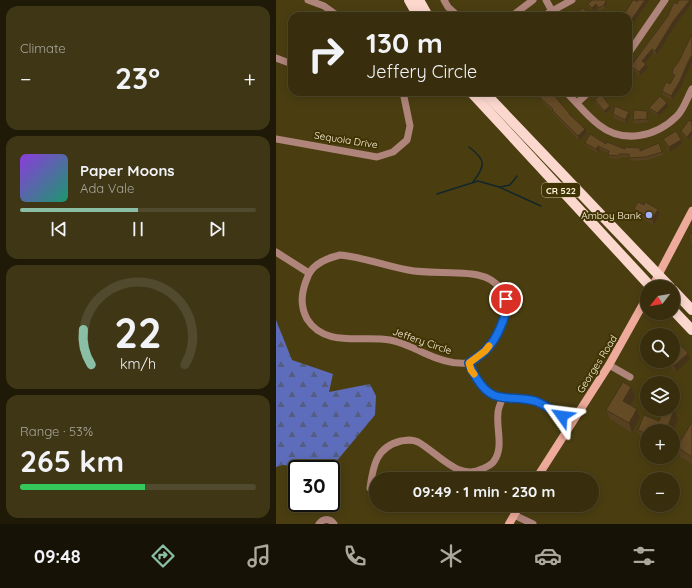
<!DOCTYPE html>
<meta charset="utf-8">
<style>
:root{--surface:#382e0d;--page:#3f3616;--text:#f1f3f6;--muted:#aba89d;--line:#524a2e;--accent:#8abfa5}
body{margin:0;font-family:Quicksand,sans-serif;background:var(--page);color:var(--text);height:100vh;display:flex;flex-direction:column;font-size:15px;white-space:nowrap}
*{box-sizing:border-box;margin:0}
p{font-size:13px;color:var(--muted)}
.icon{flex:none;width:22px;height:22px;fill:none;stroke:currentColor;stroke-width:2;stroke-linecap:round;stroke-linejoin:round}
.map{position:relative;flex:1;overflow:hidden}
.drawer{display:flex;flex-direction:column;gap:6px;padding:6px;background:#1f1907;width:276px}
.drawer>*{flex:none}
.top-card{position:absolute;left:12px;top:12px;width:344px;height:84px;border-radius:12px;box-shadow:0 2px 10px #0003,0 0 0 1px var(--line);background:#382e0d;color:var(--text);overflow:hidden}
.needle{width:26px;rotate:239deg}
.controls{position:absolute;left:364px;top:280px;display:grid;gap:8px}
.controls a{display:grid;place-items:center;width:40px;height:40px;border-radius:50%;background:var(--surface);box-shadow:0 2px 10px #0003,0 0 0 1px var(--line);font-size:20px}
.speed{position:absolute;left:12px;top:460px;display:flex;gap:8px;font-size:20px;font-weight:700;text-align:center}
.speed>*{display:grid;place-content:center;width:52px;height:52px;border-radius:50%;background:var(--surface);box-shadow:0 2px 10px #0003,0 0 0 1px var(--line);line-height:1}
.speed .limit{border:2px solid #111;border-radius:6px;background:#fff;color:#111}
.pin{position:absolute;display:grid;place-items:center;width:34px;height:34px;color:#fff;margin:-17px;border:2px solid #fff;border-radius:50%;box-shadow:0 1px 4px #0007}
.me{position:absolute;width:44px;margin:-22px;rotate:301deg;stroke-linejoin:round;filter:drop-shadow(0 0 3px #0008)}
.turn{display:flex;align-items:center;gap:14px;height:84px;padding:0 12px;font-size:18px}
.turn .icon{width:52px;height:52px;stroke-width:2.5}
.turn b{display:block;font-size:28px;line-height:34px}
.big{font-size:30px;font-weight:700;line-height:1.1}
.drawer .card{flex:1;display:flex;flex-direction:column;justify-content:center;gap:6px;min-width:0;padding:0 14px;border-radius:12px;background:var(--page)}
.drawer .dial{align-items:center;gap:0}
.dial svg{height:104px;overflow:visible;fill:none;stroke:var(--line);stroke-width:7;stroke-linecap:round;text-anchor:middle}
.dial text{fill:var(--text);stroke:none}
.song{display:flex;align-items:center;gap:12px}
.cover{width:48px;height:48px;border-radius:6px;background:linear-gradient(135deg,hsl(270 70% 55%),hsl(160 70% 35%))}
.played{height:4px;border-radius:2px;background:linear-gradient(90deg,var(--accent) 50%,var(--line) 50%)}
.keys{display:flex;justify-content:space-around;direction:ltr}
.heat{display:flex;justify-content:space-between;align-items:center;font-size:22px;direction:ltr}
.charge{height:6px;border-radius:3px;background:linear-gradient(90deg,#34c759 53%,var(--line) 0)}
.trip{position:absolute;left:93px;top:472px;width:230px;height:40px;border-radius:20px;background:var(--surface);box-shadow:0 2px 10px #0003,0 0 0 1px var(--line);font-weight:700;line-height:40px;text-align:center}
.menu{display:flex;height:64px;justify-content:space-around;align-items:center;background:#161205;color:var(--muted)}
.menu .icon{width:28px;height:28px}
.menu .selected{color:var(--accent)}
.menu b{font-size:18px;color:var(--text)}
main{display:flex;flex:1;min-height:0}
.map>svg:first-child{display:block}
.forest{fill:url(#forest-firs)}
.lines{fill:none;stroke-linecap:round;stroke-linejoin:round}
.stream{stroke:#14262a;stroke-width:1.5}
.street{stroke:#af847a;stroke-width:7}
.secondary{stroke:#eeaa9a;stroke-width:8}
.primary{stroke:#fbd7ce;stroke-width:10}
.wall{fill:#564020}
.shaded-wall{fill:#46341a}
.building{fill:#644a25;stroke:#46341a}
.route-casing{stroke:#114b97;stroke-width:10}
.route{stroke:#1a73e8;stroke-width:7}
.slow{stroke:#f59e0b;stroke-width:7}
.poi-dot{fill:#a1b3fd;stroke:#403304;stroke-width:1.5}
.labels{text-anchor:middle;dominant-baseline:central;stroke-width:4;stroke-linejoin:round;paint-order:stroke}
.shield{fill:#403304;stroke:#c4bb9c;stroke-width:1}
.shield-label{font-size:9px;font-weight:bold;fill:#fcf5dd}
.street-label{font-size:10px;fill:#fcf5dd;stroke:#403304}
.poi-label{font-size:10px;fill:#fcf5dd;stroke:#403304;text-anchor:end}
</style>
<main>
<section class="drawer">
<div class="card"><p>Climate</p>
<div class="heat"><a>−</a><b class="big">23°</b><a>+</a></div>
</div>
<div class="card">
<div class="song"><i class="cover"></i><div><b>Paper Moons</b><p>Ada Vale</p></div></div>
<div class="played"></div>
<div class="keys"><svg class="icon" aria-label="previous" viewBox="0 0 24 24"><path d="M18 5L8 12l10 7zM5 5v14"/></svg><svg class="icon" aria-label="pause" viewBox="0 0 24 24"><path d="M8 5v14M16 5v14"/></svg><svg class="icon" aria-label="next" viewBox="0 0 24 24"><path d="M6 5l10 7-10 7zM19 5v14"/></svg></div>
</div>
<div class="card dial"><svg viewBox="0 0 100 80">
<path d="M14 69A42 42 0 1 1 86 69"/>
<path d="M14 69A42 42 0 0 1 8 42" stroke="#8abfa5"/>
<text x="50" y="56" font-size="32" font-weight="700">22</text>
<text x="50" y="72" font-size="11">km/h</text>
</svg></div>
<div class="card"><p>Range · 53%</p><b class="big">265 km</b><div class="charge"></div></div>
</section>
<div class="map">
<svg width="416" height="524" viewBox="0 0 416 524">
<defs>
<pattern id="forest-firs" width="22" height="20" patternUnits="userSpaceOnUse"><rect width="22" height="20" fill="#5d6dbc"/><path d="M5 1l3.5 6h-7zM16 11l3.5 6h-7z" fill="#545c7f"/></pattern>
</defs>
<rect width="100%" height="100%" fill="#4a3e11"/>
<polygon class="forest" points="0,320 16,360 57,374 53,392 94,384 100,396 99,415 54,469 7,465 0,467"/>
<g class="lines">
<g class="stream">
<path d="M 193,147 C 210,160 210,165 197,182"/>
<polyline points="224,187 234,185 241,176"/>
<polyline points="161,194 202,181 223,187 265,206"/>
</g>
<g class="street">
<polyline points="32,0 48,6 62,16"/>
<polyline points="168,0 172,7 182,16"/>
<polyline points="270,0 276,11"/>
<polyline points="236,16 257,0"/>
<polyline points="267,16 296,0"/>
<polyline points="352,54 389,0"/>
<polyline points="0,58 16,64"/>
<path d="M 290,92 C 301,103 311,116 323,125 C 347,144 380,137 401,116 C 408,109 411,98 416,89"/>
<polyline points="301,103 313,92"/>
<polyline points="0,139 101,157 117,152 131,140 134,126 127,92"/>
<polyline points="0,252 33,273"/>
<path d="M 64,255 C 87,257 109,266 132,270 C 148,273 166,272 183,273 C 195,274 205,274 215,280 C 224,286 231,294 231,305 C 231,321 209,360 192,363 C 177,365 161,359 148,353 C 137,348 126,342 114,340 C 86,335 49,348 31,319 C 23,304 26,290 32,276 C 37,263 52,258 64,255 Z"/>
<path d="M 193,363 C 195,369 198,374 201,379 C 218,406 233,395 258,401 C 272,405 285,415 296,422"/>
<polyline points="333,365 354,377"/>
<path d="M 94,488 C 97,466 100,447 125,441 C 131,440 136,439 142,442 C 162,453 182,481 206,469 C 210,467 216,465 218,461 C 228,447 220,429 222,413 C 222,408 225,403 226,399"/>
<polyline points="238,515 257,524"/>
<path d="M 43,524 C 47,518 54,518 58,524"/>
</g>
<g class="secondary">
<polyline points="376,287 416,211"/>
<polyline points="260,479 333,365 371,297"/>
<polyline points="233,524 244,505"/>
</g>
<g class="primary">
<polyline points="133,0 142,16"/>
<polyline points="143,0 152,16"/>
<polyline points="195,92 375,287"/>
<polyline points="208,92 394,287"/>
<polyline points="397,290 416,310"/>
<polyline points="397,310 416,330"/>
</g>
</g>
<g class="wall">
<polygon points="403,0 415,0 416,3 400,24 381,55 377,53 369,63 372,68 364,76 357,69 355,66"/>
<polygon points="312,4 331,4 329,8 324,11 321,8 317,11 313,7"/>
<polygon points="414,66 406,85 396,100 387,95 386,91 394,84 398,77 396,74"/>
<polygon points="258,92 275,92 294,116 311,133 303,141 278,114 277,112 266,102 264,98 266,96 263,92 261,95"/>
<polygon points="319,100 334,106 335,109 329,114 320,104"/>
<polygon points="392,107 382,116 375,111 373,108"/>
<polygon points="371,111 372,114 372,122 358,124 357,120"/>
<polygon points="353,112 354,116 350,123 338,118 337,114"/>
<polygon points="416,122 412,140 406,134 405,131"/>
<polygon points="387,139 406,144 394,152 389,144"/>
<polygon points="309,143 330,144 349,149 365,151 383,143 387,155 371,160 355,161 353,157 344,157 344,159 333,158 332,153 324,149 322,153 310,146"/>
<polygon points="358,209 383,214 378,225 360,214"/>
<polygon points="416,232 416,244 413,238"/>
<polygon points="414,359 400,372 389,361 397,361"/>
<polygon points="359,397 354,405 361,409 364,418 356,433 334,419 330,410"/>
<polygon points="402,419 371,431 371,442 365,439 362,430 383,421"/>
<polygon points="416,422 416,464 404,457 401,447"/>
</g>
<g class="shaded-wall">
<polygon points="369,0 373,0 352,31 352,25"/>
<polygon points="414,0 415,0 416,3 400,24 381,55 379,51 398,20"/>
<polygon points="330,1 331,4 329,8 328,5"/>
<polygon points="320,4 321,8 317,11 316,8"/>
<polygon points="376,49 377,53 368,65 366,61"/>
<polygon points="416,55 416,62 414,66 406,85 396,100 395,96 412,62"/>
<polygon points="370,64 372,68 364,76 363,72"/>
<polygon points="356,77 357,82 352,87 352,80"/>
<polygon points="391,103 392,107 382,116 381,113"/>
<polygon points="334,106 335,109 329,114 328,111"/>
<polygon points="371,111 372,114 372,122 371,119"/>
<polygon points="353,112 354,116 350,123 349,120"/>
<polygon points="309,129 311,133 303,141 302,136"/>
<polygon points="416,131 416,135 412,140 411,137"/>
<polygon points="405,140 406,144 394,152 393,147"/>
<polygon points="322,146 324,149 322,153 320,149"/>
<polygon points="382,209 383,214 378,225 376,220"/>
<polygon points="412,353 414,359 400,372 398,366"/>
<polygon points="355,387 359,397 351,410 347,401"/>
<polygon points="361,409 364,418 356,433 353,423"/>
<polygon points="398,410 402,419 397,431 390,431"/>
</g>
<g class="building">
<polygon points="316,0 329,0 330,1 328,5 323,8 320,4 316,8 312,4"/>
<polygon points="357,0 359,0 361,2 362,0 369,0 352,25 352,16 347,16"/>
<polygon points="403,0 414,0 398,20 379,51 376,49 366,61 370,64 363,72 355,66 392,16 398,2 401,4"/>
<polygon points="308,8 312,15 311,16 292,16"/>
<polygon points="416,34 416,55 412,62 404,81 395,96 386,91 390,82 394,84 399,75 396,74 397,69 403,61"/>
<polygon points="352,73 356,77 352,80"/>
<polygon points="265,92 275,92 293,113 293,114 309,129 302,136 276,110 277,109 264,98 267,95"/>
<polygon points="325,94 334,106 328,111 319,100"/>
<polygon points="384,96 391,103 381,113 373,108"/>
<polygon points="339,106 353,112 349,120 337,114"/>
<polygon points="358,110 371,111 371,119 357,120"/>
<polygon points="413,120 416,122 416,131 411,137 405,131"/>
<polygon points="400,131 405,140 393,147 387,139"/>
<polygon points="314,134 330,144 331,142 349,149 349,147 364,148 364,151 383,143 386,152 370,157 353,158 353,154 343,154 343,156 332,155 333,151 322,146 320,149 309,143"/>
<polygon points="362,202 368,205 369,202 382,209 376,220 358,209"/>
<polygon points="416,232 416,239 413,238"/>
<polygon points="389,329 395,335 382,335"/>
<polygon points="397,338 412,353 398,366 393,361 397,361"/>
<polygon points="347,382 355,387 347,401 361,409 353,423 330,410"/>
<polygon points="388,409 396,409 398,410 390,431 371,431 371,434 362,430 368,415 383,421"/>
<polygon points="416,422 416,457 401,447"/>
</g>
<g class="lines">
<defs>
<path id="route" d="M 230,299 C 233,313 220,341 209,351 C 204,356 198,359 193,363 C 195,369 198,374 201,379 C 218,406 233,394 259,401 C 268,404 277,411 286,416"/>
</defs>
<use href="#route" class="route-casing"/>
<use href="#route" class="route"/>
<polyline class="slow" points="198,374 195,370 193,363 209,351 213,346"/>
</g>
<circle class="poi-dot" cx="373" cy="215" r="4"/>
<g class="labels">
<rect class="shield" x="266" y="183" width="38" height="14" rx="3"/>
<g class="shield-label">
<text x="285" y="190">CR 522</text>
</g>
<g class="street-label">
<text transform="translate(70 140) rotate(9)">Sequoia Drive</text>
<text transform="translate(146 341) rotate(19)">Jeffery Circle</text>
<text transform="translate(321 364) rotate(-58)">Georges Road</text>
</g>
<g class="poi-label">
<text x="365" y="215">Amboy Bank</text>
</g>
</g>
</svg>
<div class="controls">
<a><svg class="needle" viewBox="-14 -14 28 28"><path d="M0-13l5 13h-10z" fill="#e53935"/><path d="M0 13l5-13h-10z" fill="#aba89d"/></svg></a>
<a><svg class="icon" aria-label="search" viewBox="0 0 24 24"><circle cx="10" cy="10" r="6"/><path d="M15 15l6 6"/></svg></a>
<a><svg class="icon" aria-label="layers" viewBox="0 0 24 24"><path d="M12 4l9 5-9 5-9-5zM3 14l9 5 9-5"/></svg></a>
<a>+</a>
<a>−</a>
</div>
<div class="speed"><div class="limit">30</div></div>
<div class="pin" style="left:230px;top:299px;background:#d93025"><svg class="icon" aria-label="arrive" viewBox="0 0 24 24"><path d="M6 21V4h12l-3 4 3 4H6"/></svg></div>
<svg class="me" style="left:286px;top:416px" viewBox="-20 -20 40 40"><path d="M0-17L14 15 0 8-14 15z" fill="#1a73e8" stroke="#fff" stroke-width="4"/></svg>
<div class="trip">09:49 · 1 min · 230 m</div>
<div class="top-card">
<div class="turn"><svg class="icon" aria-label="right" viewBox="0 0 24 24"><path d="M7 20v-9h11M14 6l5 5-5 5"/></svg><div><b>130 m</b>Jeffery Circle</div></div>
</div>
</div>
</main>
<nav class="menu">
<b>09:48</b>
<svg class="icon selected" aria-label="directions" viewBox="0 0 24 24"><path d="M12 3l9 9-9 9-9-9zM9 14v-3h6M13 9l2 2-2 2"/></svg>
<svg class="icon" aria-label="music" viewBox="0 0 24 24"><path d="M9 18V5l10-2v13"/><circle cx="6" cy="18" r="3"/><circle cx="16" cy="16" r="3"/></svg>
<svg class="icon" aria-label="phone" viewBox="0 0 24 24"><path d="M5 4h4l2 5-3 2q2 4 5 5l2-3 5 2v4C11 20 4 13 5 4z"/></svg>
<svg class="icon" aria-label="climate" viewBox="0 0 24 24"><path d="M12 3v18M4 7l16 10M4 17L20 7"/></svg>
<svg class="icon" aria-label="car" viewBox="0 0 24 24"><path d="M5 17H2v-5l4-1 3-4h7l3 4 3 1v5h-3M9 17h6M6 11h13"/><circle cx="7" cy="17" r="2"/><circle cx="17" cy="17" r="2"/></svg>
<svg class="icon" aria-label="filters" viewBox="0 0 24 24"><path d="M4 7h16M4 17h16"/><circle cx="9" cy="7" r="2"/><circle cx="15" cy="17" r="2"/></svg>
</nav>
